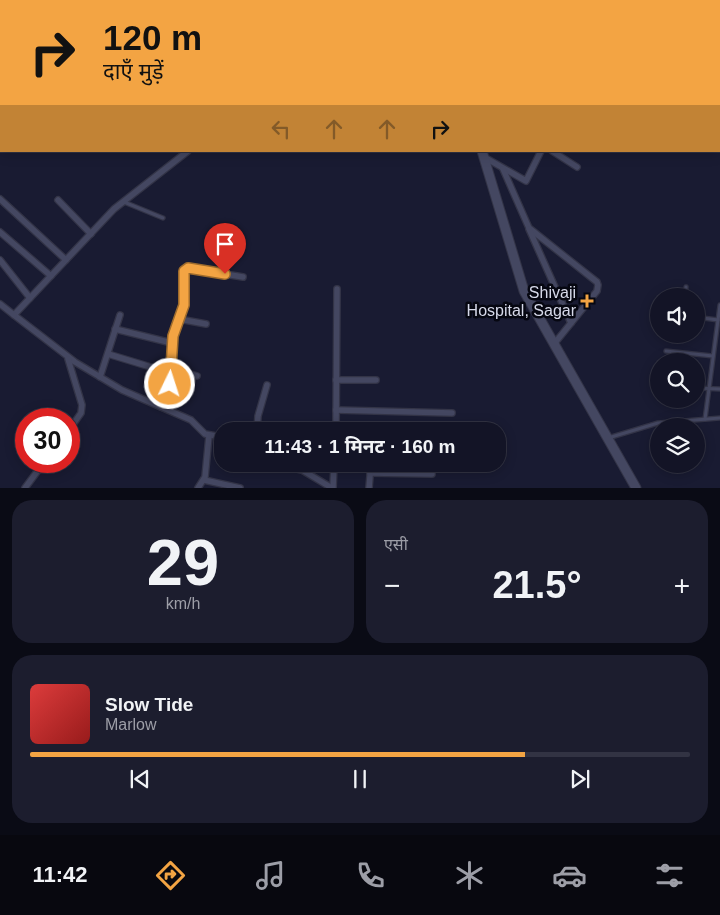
<!DOCTYPE html>
<html lang="hi">
<meta charset="utf-8">
<style>
:root{--surface:#131426;--page:#1c1d2e;--text:#f1f3f6;--muted:#9d9ea7;--line:#323343;--accent:#f3a443}
body{margin:0;font-family:Helvetica,"Noto Sans Devanagari",sans-serif;background:var(--page);color:var(--text);height:100vh;display:flex;flex-direction:column;font-size:19px;white-space:nowrap}
*{box-sizing:border-box;margin:0}
p{font-size:16px;color:var(--muted)}
.icon{flex:none;width:28px;height:28px;fill:none;stroke:currentColor;stroke-width:2;stroke-linecap:round;stroke-linejoin:round}
.map{position:relative;height:488px;overflow:hidden}
.panel{display:flex;flex-direction:column;gap:12px;padding:12px;background:#0a0b15;flex:1}
.panel>*{flex:none}
.guide{position:absolute;left:0px;top:0px;width:720px;height:152px;box-shadow:0 2px 12px #0003,0 0 0 1px var(--line);background:#f3a443;color:#111;overflow:hidden}
.buttons{position:absolute;left:650px;top:288px;display:grid;gap:10px}
.buttons a{display:grid;place-items:center;width:55px;height:55px;border-radius:50%;background:var(--surface);box-shadow:0 2px 12px #0003,0 0 0 1px var(--line);font-size:25px}
.speed{position:absolute;left:15px;top:408px;display:flex;gap:10px;font-size:25px;font-weight:700;text-align:center}
.speed>*{display:grid;place-content:center;width:65px;height:65px;border-radius:50%;background:var(--surface);box-shadow:0 2px 12px #0003,0 0 0 1px var(--line);line-height:1}
.speed .limit{border:8px solid #d22;background:#fff;color:#111}
.pin{position:absolute;display:grid;place-items:center;width:42px;height:42px;color:#fff;margin:-51px -21px;border-radius:50% 50% 50% 0;rotate:-45deg;box-shadow:0 0 5px #0007}
.pin .icon{rotate:45deg}
.me{position:absolute;width:55px;margin:-28px;rotate:4deg;stroke-linejoin:round;filter:drop-shadow(0 0 4px #0008)}
.turn{display:flex;align-items:center;gap:18px;height:105px;padding:0 20px;font-size:22px}
.turn .icon{width:65px;height:65px;stroke-width:2.5}
.turn b{display:block;font-size:35px;line-height:42px}
.lanes{display:flex;align-items:center;height:48px;padding:0 20px;background:#0003;justify-content:center;gap:25px;direction:ltr}
.lanes .off{opacity:.35}
.big{font-size:38px;font-weight:700;line-height:1.1}
.panel .card{flex:1;display:flex;flex-direction:column;justify-content:center;gap:8px;min-width:0;padding:0 18px;border-radius:20px;background:var(--page)}
.panel .dial{align-items:center;gap:0}
.dial b{font-size:65px;line-height:1}
.song{display:flex;align-items:center;gap:15px}
.cover{width:60px;height:60px;border-radius:8px;background:linear-gradient(135deg,hsl(0 70% 55%),hsl(0 70% 35%))}
.played{height:5px;border-radius:2px;background:linear-gradient(90deg,var(--accent) 75%,var(--line) 75%)}
.keys{display:flex;justify-content:space-around;direction:ltr}
.heat{display:flex;justify-content:space-between;align-items:center;font-size:28px;direction:ltr}
.panel .tiles{flex:1;display:grid;gap:12px;grid-template-columns:1fr 1fr}
.card:last-child{grid-column:span 2}
.trip{position:absolute;left:214px;top:422px;width:292px;height:50px;border-radius:20px;background:var(--surface);box-shadow:0 2px 12px #0003,0 0 0 1px var(--line);font-weight:700;line-height:50px;text-align:center}
.tabs{display:flex;height:80px;justify-content:space-around;align-items:center;background:#08080f;color:var(--muted)}
.tabs .icon{width:35px;height:35px}
.tabs .current{color:var(--accent)}
.tabs b{font-size:22px;color:var(--text)}
.map>svg:first-child{display:block}
.lines{fill:none;stroke-linecap:round;stroke-linejoin:round}
.lane-casing{stroke:#333447;stroke-width:5.5}
.street-casing{stroke:#333447;stroke-width:8}
.secondary-casing{stroke:#333447;stroke-width:11}
.lane{stroke:#444761;stroke-width:3}
.street{stroke:#444761;stroke-width:5.5}
.secondary{stroke:#444761;stroke-width:9}
.route-casing{stroke:#9e6b2c;stroke-width:12}
.route{stroke:#f3a443;stroke-width:9}
.poi-dot{fill:#f3a443;stroke:#060711;stroke-width:2}
.labels{text-anchor:middle;dominant-baseline:central;stroke-width:5;stroke-linejoin:round;paint-order:stroke}
.poi-label{font-size:16px;fill:#d7daea;stroke:#060711;text-anchor:end}
</style>
<div class="map">
<svg width="720" height="488" viewBox="0 0 720 488">
<rect width="100%" height="100%" fill="#191b32"/>
<g class="lines">
<defs>
<g id="lane">
<polyline points="124,202 163,218"/>
<polyline points="685,296 686,287"/>
<polyline points="696,317 718,320"/>
<polyline points="666,351 713,356"/>
<polyline points="696,388 720,389"/>
<polyline points="705,419 720,305"/>
<polyline points="608,438 658,423 720,418"/>
</g>
<g id="street">
<polyline points="16,0 21,1"/>
<polyline points="110,0 115,1"/>
<polyline points="151,0 152,1"/>
<polyline points="636,0 639,1"/>
<polyline points="686,0 688,1"/>
<polyline points="126,1 127,0"/>
<polyline points="594,1 595,0"/>
<polyline points="719,15 720,16"/>
<polyline points="719,44 720,45"/>
<polyline points="719,78 720,79"/>
<polyline points="719,119 720,120"/>
<polyline points="188,151 114,209 14,315 75,362 122,390 191,420 205,434 222,437"/>
<polyline points="552,151 577,167"/>
<polyline points="484,157 526,181 541,151"/>
<polyline points="503,169 529,228 597,282 598,285 597,291 554,344"/>
<polyline points="0,199 66,260"/>
<polyline points="58,200 91,234"/>
<polyline points="529,229 571,323"/>
<polyline points="0,232 51,276"/>
<polyline points="0,260 30,298"/>
<polyline points="0,304 14,315"/>
<polyline points="179,319 206,324"/>
<polyline points="115,329 172,343"/>
<polyline points="108,354 154,368"/>
<polyline points="68,359 82,405 81,413 69,430"/>
<polyline points="171,368 197,376"/>
<polyline points="100,377 120,315"/>
<polyline points="336,380 376,380"/>
<polyline points="161,407 170,384 173,336 184,305 183,271 188,268 243,277"/>
<polyline points="336,410 452,413"/>
<polyline points="336,429 369,431"/>
<polyline points="257,431 258,416 267,385"/>
<polyline points="336,431 337,289"/>
<polyline points="273,464 302,470 332,488"/>
<polyline points="370,473 432,474"/>
<polyline points="204,480 240,488"/>
<polyline points="25,488 45,461"/>
<polyline points="198,488 205,477 209,436"/>
<polyline points="333,488 334,464"/>
<polyline points="369,488 371,464"/>
</g>
<g id="secondary">
<polyline points="239,0 239,1"/>
<polyline points="482,151 524,291 636,488"/>
</g>
</defs>
<use href="#lane" class="lane-casing"/>
<use href="#street" class="street-casing"/>
<use href="#secondary" class="secondary-casing"/>
<use href="#lane" class="lane"/>
<use href="#street" class="street"/>
<use href="#secondary" class="secondary"/>
</g>
<g class="lines">
<defs>
<polyline id="route" points="170,384 173,336 184,305 184,271 188,268 225,274"/>
</defs>
<use href="#route" class="route-casing"/>
<use href="#route" class="route"/>
</g>
<path class="poi-dot" d="M584.5 293.5h5v5h5v5h-5v5h-5v-5h-5v-5h5z"/>
<g class="labels">
<g class="poi-label">
<text x="576" y="292">Shivaji<tspan x="576" dy="18">Hospital, Sagar</tspan></text>
</g>
</g>
</svg>
<div class="buttons">
<a><svg class="icon" aria-label="sound" viewBox="0 0 24 24"><path d="M4 9h4l5-4v14l-5-4H4zM17 9q2 3 0 6"/></svg></a>
<a><svg class="icon" aria-label="search" viewBox="0 0 24 24"><circle cx="10" cy="10" r="6"/><path d="M15 15l6 6"/></svg></a>
<a><svg class="icon" aria-label="layers" viewBox="0 0 24 24"><path d="M12 4l9 5-9 5-9-5zM3 14l9 5 9-5"/></svg></a>
</div>
<div class="speed"><div class="limit">30</div></div>
<div class="pin" style="left:225px;top:274px;background:#d93025"><svg class="icon" aria-label="arrive" viewBox="0 0 24 24"><path d="M6 21V4h12l-3 4 3 4H6"/></svg></div>
<svg class="me" style="left:170px;top:384px" viewBox="-20 -20 40 40"><circle r="17" fill="#f3a443" stroke="#fff" stroke-width="3"/><path d="M0-11L8 9 0 5-8 9z" fill="#fff"/></svg>
<div class="trip">11:43 · 1 मिनट · 160 m</div>
<div class="guide">
<div class="turn"><svg class="icon" aria-label="right" viewBox="0 0 24 24"><path d="M7 20v-9h11M14 6l5 5-5 5"/></svg><div><b>120 m</b>दाएँ मुड़ें</div></div>
<div class="lanes"><svg class="icon off" aria-label="left" viewBox="0 0 24 24"><path d="M17 20v-9H6M10 6l-5 5 5 5"/></svg><svg class="icon off" aria-label="ahead" viewBox="0 0 24 24"><path d="M12 20V5M6 11l6-6 6 6"/></svg><svg class="icon off" aria-label="ahead" viewBox="0 0 24 24"><path d="M12 20V5M6 11l6-6 6 6"/></svg><svg class="icon" aria-label="right" viewBox="0 0 24 24"><path d="M7 20v-9h11M14 6l5 5-5 5"/></svg></div>
</div>
</div>
<section class="panel">
<div class="tiles">
<div class="card dial"><b>29</b><p>km/h</p></div>
<div class="card"><p>एसी</p>
<div class="heat"><a>−</a><b class="big">21.5°</b><a>+</a></div>
</div>
<div class="card">
<div class="song"><i class="cover"></i><div><b>Slow Tide</b><p>Marlow</p></div></div>
<div class="played"></div>
<div class="keys"><svg class="icon" aria-label="previous" viewBox="0 0 24 24"><path d="M18 5L8 12l10 7zM5 5v14"/></svg><svg class="icon" aria-label="pause" viewBox="0 0 24 24"><path d="M8 5v14M16 5v14"/></svg><svg class="icon" aria-label="next" viewBox="0 0 24 24"><path d="M6 5l10 7-10 7zM19 5v14"/></svg></div>
</div>
</div>
</section>
<nav class="tabs">
<b>11:42</b>
<svg class="icon current" aria-label="directions" viewBox="0 0 24 24"><path d="M12 3l9 9-9 9-9-9zM9 14v-3h6M13 9l2 2-2 2"/></svg>
<svg class="icon" aria-label="music" viewBox="0 0 24 24"><path d="M9 18V5l10-2v13"/><circle cx="6" cy="18" r="3"/><circle cx="16" cy="16" r="3"/></svg>
<svg class="icon" aria-label="phone" viewBox="0 0 24 24"><path d="M5 4h4l2 5-3 2q2 4 5 5l2-3 5 2v4C11 20 4 13 5 4z"/></svg>
<svg class="icon" aria-label="climate" viewBox="0 0 24 24"><path d="M12 3v18M4 7l16 10M4 17L20 7"/></svg>
<svg class="icon" aria-label="car" viewBox="0 0 24 24"><path d="M5 17H2v-5l4-1 3-4h7l3 4 3 1v5h-3M9 17h6M6 11h13"/><circle cx="7" cy="17" r="2"/><circle cx="17" cy="17" r="2"/></svg>
<svg class="icon" aria-label="filters" viewBox="0 0 24 24"><path d="M4 7h16M4 17h16"/><circle cx="9" cy="7" r="2"/><circle cx="15" cy="17" r="2"/></svg>
</nav>
